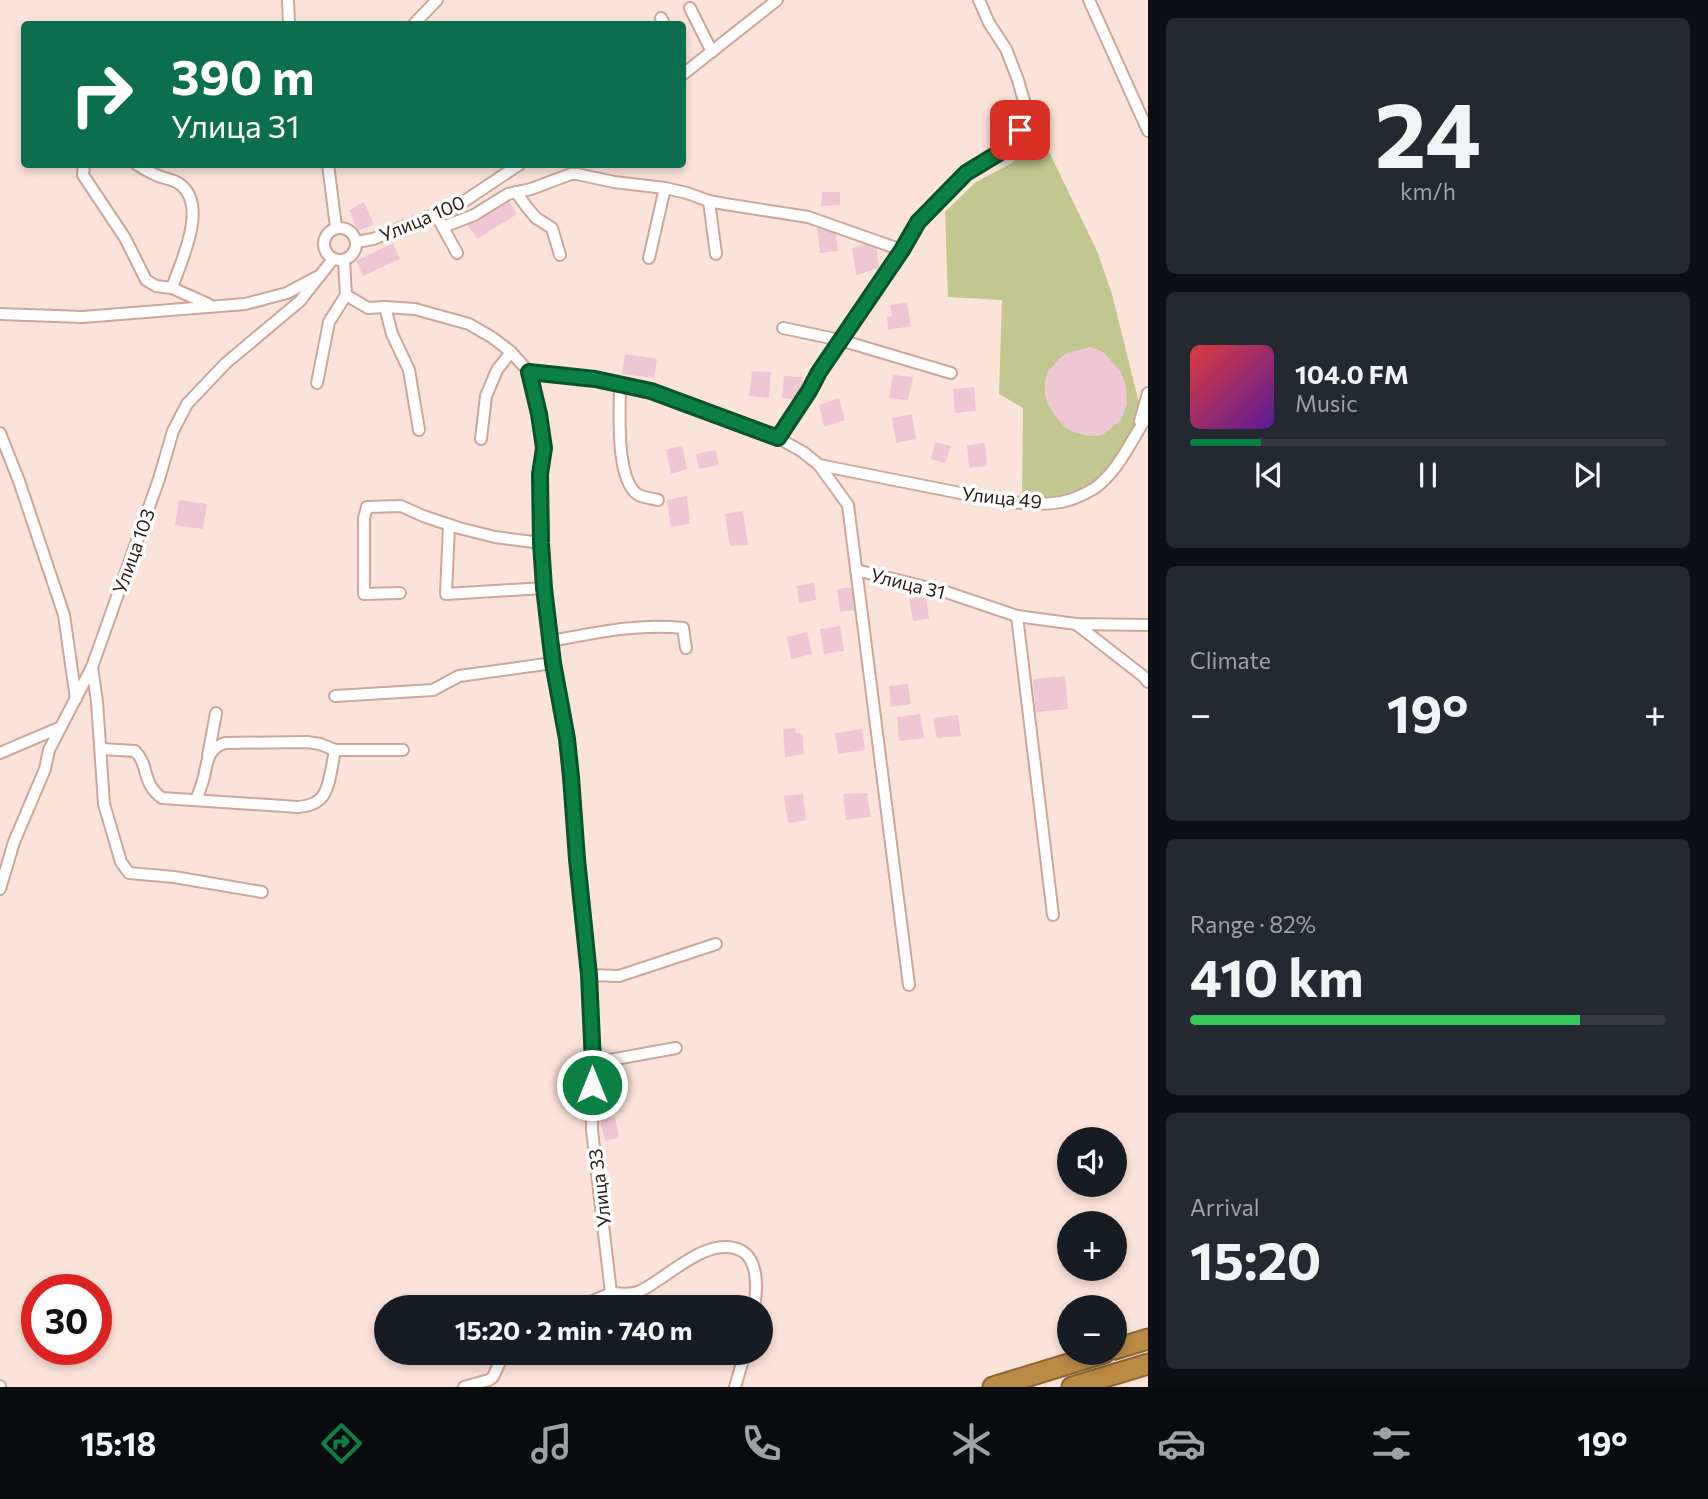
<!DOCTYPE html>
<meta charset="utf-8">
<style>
:root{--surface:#171b24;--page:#242831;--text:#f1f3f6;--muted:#9ea1a6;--line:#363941;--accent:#0b8043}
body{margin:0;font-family:Commissioner,sans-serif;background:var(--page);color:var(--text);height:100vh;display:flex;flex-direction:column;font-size:26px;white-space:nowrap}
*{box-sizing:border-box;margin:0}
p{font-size:23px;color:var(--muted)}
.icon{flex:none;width:38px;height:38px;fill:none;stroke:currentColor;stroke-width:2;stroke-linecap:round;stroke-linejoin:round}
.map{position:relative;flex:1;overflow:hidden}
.side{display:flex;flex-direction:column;gap:18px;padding:18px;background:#0d0f14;width:560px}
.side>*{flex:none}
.hud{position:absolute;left:21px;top:21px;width:665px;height:147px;border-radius:7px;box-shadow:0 4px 10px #0003;background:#0b6e4f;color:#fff;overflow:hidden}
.controls{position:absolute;left:1057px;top:1127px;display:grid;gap:14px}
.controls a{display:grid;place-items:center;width:70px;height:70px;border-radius:50%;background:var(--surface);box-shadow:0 4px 10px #0003;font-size:35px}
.speed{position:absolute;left:21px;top:1274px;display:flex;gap:14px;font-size:35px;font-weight:700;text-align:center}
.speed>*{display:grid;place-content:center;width:91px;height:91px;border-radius:50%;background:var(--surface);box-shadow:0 4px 10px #0003;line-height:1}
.speed .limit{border:10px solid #d22;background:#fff;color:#111}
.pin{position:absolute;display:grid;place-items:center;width:60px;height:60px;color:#fff;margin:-30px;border-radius:14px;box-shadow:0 4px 10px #0006}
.me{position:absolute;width:77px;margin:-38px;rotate:0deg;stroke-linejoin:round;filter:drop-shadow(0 0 5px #0008)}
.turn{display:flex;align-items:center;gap:24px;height:147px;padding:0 35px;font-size:32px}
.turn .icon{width:91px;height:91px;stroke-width:2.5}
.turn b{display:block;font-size:49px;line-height:60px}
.big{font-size:52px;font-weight:700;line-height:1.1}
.side .tile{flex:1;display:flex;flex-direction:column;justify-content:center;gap:10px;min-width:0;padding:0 24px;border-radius:10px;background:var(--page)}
.side .dial{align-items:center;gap:0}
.dial b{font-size:91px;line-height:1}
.song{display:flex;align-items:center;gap:21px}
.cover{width:84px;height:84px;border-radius:10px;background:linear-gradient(135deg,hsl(0 70% 55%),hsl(270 70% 35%))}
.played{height:7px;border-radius:4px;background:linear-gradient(90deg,var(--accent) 15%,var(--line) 15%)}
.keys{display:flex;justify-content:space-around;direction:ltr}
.heat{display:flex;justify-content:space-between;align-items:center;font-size:38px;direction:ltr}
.charge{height:10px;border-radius:5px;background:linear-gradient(90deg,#34c759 82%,var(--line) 0)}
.trip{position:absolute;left:374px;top:1295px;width:399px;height:70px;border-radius:35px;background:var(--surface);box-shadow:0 4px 10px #0003;font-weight:700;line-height:70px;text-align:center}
.tab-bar{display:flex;height:112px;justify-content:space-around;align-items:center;background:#090b0e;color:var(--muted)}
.tab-bar .icon{width:49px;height:49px}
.tab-bar .selected{color:var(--accent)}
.tab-bar b{font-size:32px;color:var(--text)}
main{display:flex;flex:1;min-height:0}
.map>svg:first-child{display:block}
.green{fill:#c2c78f}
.building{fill:#efc6d4}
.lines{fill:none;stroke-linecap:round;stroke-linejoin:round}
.street-casing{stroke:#cda698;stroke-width:14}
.highway-casing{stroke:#8a6536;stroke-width:23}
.street{stroke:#fff;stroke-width:10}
.highway{stroke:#bb8a44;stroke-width:19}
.route-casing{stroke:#07532c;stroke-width:18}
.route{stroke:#0b8043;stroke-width:12}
.labels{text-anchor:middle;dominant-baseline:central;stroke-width:7;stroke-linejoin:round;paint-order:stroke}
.street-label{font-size:19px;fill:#2f211c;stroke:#fff}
</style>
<main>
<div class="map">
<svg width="1148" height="1387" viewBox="0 0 1148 1387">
<rect width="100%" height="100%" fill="#fce3da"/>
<polygon class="green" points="1040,133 1097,251 1112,294 1138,399 1148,409 1148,428 1116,467 1061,502 1022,500 1023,408 999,394 1002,300 948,297 945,212 976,182 1012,163"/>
<g class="building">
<polygon points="822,192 840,192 840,205 821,206"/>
<polygon points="507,198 517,214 477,239 467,224"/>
<polygon points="364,202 374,224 358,231 349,210"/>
<polygon points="835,226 838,251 820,253 817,228"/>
<polygon points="876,241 879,268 856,275 852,248"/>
<polygon points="393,243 400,259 363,276 356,261"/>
<polygon points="907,302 911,326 888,330 887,317 892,316 890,305"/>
<polygon points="1090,347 1097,349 1104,353 1121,372 1126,387 1127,404 1121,420 1109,430 1102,435 1088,436 1073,432 1065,427 1058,420 1048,404 1045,395 1045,383 1047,373 1059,359 1067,353"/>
<polygon points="625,354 657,359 654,378 622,374"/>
<polygon points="752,371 771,372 769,398 749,396"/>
<polygon points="893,375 913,377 908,400 889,398"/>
<polygon points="784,376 803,377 800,400 782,398"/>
<polygon points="974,387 976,411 955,413 953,389"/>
<polygon points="839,398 845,420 824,427 819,405"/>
<polygon points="912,414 916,439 896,443 892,418"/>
<polygon points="935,442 951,446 945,463 931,459"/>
<polygon points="985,443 987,466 969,468 967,445"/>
<polygon points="682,445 687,469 671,474 666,450"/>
<polygon points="716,450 719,465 699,469 696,454"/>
<polygon points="687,496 690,524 671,527 667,500"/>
<polygon points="179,500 207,504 203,529 175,525"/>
<polygon points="743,511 748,545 730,546 725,514"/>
<polygon points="814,583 816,600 799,603 797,586"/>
<polygon points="853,587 857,610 840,612 837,589"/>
<polygon points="926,597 929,619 913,621 909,599"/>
<polygon points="840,626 844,651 824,654 820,629"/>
<polygon points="807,632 812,654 791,659 787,637"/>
<polygon points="1065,676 1068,709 1036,712 1033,679"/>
<polygon points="908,684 911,704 891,707 889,686"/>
<polygon points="920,714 924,738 899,741 897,717"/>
<polygon points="958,715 961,736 937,738 933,718"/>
<polygon points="795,728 796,733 802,733 804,754 785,757 783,729"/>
<polygon points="862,729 865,750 838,754 835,733"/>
<polygon points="867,793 871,817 846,820 843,794"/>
<polygon points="803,794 806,820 788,823 784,796"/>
<polygon points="615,1116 619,1138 605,1141 600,1119"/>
</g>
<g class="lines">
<defs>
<g id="street">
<polyline points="288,0 289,24"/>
<polyline points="1089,0 1148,131"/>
<polyline points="690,8 712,52"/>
<polyline points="661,18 664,24"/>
<polyline points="414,24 437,0"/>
<polyline points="682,75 777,0"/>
<polyline points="84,164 83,175 125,238 146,280 156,286 172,288 208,304"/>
<path d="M 136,164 C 144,169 152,174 161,177 C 168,179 175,180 181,185 C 208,207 181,261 172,288"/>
<polyline points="328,164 336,227"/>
<polyline points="516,192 526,206 536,218 552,228 560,255"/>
<polyline points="709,201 716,254"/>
<polyline points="440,222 457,253"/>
<polyline points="443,227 474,215 508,194 531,189 571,174 577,174 614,182 665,188 687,193 709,201 725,204 808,217 902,250"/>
<circle cx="340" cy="244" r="16"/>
<polyline points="357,242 373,239 457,206 520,164"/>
<polyline points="649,258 665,188"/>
<polyline points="344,260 346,295 368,308 385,307 415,309 469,324 493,338 511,352 529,372 595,379 651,391 778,438 803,452 819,465 848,505 909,985"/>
<polyline points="385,307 392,334 409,370 419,430"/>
<polyline points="0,314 83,317 245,304 287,293 317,277"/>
<polyline points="783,328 840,340 951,373"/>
<polyline points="529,372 539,414 544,448 540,474 541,543 544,588 553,663 567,739 571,777 577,859 589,975 593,1063 592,1130 611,1293"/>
<polyline points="317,383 329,322 346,295"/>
<path d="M 620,383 C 620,409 615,477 637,494 C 642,498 652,498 658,500"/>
<polyline points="1140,421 1148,393"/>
<polyline points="0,433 19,481 64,615 76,699"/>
<polyline points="778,438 809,391 819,372 902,250 918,222 966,173 1012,144 1028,115 1018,80 1006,49 989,23 979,0"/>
<polyline points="481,439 486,396 497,370 511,352"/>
<path d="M 819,465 C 864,474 909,483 955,492 C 985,498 1030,508 1061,502 C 1072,500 1085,494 1095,488 C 1120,469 1131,440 1148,415"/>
<polyline points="449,525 446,594 544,588"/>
<polyline points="856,570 946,592 1017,616 1076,624 1148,625"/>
<polyline points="400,593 364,594 364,518 367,507 401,506 423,516 459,528 495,537 541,543"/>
<polyline points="1017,616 1053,915"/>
<polyline points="1076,624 1143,676 1148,682"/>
<path d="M 551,641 C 595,633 638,623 683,628 L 686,648"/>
<polyline points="92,667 97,702 104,804 121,862 129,873 174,877 262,892"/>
<polyline points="335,696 433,690 459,676 553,663"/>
<path d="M 101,749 L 135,751 C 150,766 141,783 162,798 L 298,807 C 306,806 314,805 320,799 C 330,791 332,763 335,750"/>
<polyline points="0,753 61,727"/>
<polyline points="208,756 216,713"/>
<path d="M 196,800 C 199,792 202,785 204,777 C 207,762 208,748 225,743 L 307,742 L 320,744 L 335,750 L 403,750"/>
<polyline points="0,889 14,842 45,769 49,750 92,667 159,479 173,431 187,404 226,363 300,301 333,259"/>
<polyline points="589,975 619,976 716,944"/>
<polyline points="593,1063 676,1048"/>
<path d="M 611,1293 C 620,1294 629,1295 638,1292 C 666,1280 708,1233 742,1251 C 759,1261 757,1291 754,1307"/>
<polyline points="579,1307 611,1293"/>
<polyline points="0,1386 0,1387"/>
<polyline points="464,1387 489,1380 493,1377 504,1353"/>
<polyline points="735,1387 745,1353"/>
</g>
<g id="highway">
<polyline points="1115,1349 1148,1339"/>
<polyline points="993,1387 1104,1353"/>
<polyline points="1072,1387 1148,1364"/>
</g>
</defs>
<use href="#street" class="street-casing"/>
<use href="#highway" class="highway-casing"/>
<use href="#street" class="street"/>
<use href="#highway" class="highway"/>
</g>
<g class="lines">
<defs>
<polyline id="route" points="592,1085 593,1063 589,975 577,859 571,777 567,739 553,663 544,588 541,543 540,474 544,448 539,414 529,372 595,379 651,391 778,438 809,391 819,372 902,250 918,222 966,173 1012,145 1020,130"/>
</defs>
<use href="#route" class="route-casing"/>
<use href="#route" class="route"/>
</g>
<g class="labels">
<g class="street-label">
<text transform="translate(422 218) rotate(-23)">Улица 100</text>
<text transform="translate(1002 497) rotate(6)">Улица 49</text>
<text transform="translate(133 551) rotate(-70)">Улица 103</text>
<text transform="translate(908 583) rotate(14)">Улица 31</text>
<text transform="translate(599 1188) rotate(-97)">Улица 33</text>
</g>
</g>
</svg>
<div class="controls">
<a><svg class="icon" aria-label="sound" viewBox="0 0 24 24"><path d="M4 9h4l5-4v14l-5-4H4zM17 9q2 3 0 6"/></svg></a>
<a>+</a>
<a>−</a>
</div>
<div class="speed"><div class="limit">30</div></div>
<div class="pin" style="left:1020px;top:130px;background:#d93025"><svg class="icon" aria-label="arrive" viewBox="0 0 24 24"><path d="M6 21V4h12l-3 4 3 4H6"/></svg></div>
<svg class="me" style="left:592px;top:1085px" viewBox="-20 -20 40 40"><circle r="17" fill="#0b8043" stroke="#fff" stroke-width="3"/><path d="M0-11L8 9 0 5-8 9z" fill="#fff"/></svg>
<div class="trip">15:20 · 2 min · 740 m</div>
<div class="hud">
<div class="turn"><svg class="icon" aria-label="right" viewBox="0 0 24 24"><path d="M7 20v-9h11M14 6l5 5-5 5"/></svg><div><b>390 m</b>Улица 31</div></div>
</div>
</div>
<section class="side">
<div class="tile dial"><b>24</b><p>km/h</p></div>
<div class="tile">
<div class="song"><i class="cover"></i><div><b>104.0 FM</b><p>Music</p></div></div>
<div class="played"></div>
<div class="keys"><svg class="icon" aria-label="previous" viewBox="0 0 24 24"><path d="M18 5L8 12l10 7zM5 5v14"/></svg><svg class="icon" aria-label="pause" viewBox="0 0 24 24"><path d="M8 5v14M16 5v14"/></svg><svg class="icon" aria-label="next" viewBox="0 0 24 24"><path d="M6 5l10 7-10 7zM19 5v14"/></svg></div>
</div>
<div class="tile"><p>Climate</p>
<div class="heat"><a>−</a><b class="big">19°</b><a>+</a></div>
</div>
<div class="tile"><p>Range · 82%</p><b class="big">410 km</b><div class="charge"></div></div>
<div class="tile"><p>Arrival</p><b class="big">15:20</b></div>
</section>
</main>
<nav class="tab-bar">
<b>15:18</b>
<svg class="icon selected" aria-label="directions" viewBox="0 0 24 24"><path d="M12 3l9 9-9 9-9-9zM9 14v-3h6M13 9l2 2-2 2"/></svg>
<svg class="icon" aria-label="music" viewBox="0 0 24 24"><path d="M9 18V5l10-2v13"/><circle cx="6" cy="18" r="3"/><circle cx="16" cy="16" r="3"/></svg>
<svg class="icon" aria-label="phone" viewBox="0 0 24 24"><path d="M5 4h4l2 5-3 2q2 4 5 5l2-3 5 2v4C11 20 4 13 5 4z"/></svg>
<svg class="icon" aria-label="climate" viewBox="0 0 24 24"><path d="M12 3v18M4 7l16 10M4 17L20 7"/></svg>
<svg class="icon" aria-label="car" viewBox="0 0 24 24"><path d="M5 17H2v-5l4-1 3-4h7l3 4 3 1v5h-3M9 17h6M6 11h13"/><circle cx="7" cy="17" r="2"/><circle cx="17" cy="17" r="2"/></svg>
<svg class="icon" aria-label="filters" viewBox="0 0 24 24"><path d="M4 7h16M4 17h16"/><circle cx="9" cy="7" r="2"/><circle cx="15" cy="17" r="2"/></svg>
<b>19°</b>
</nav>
